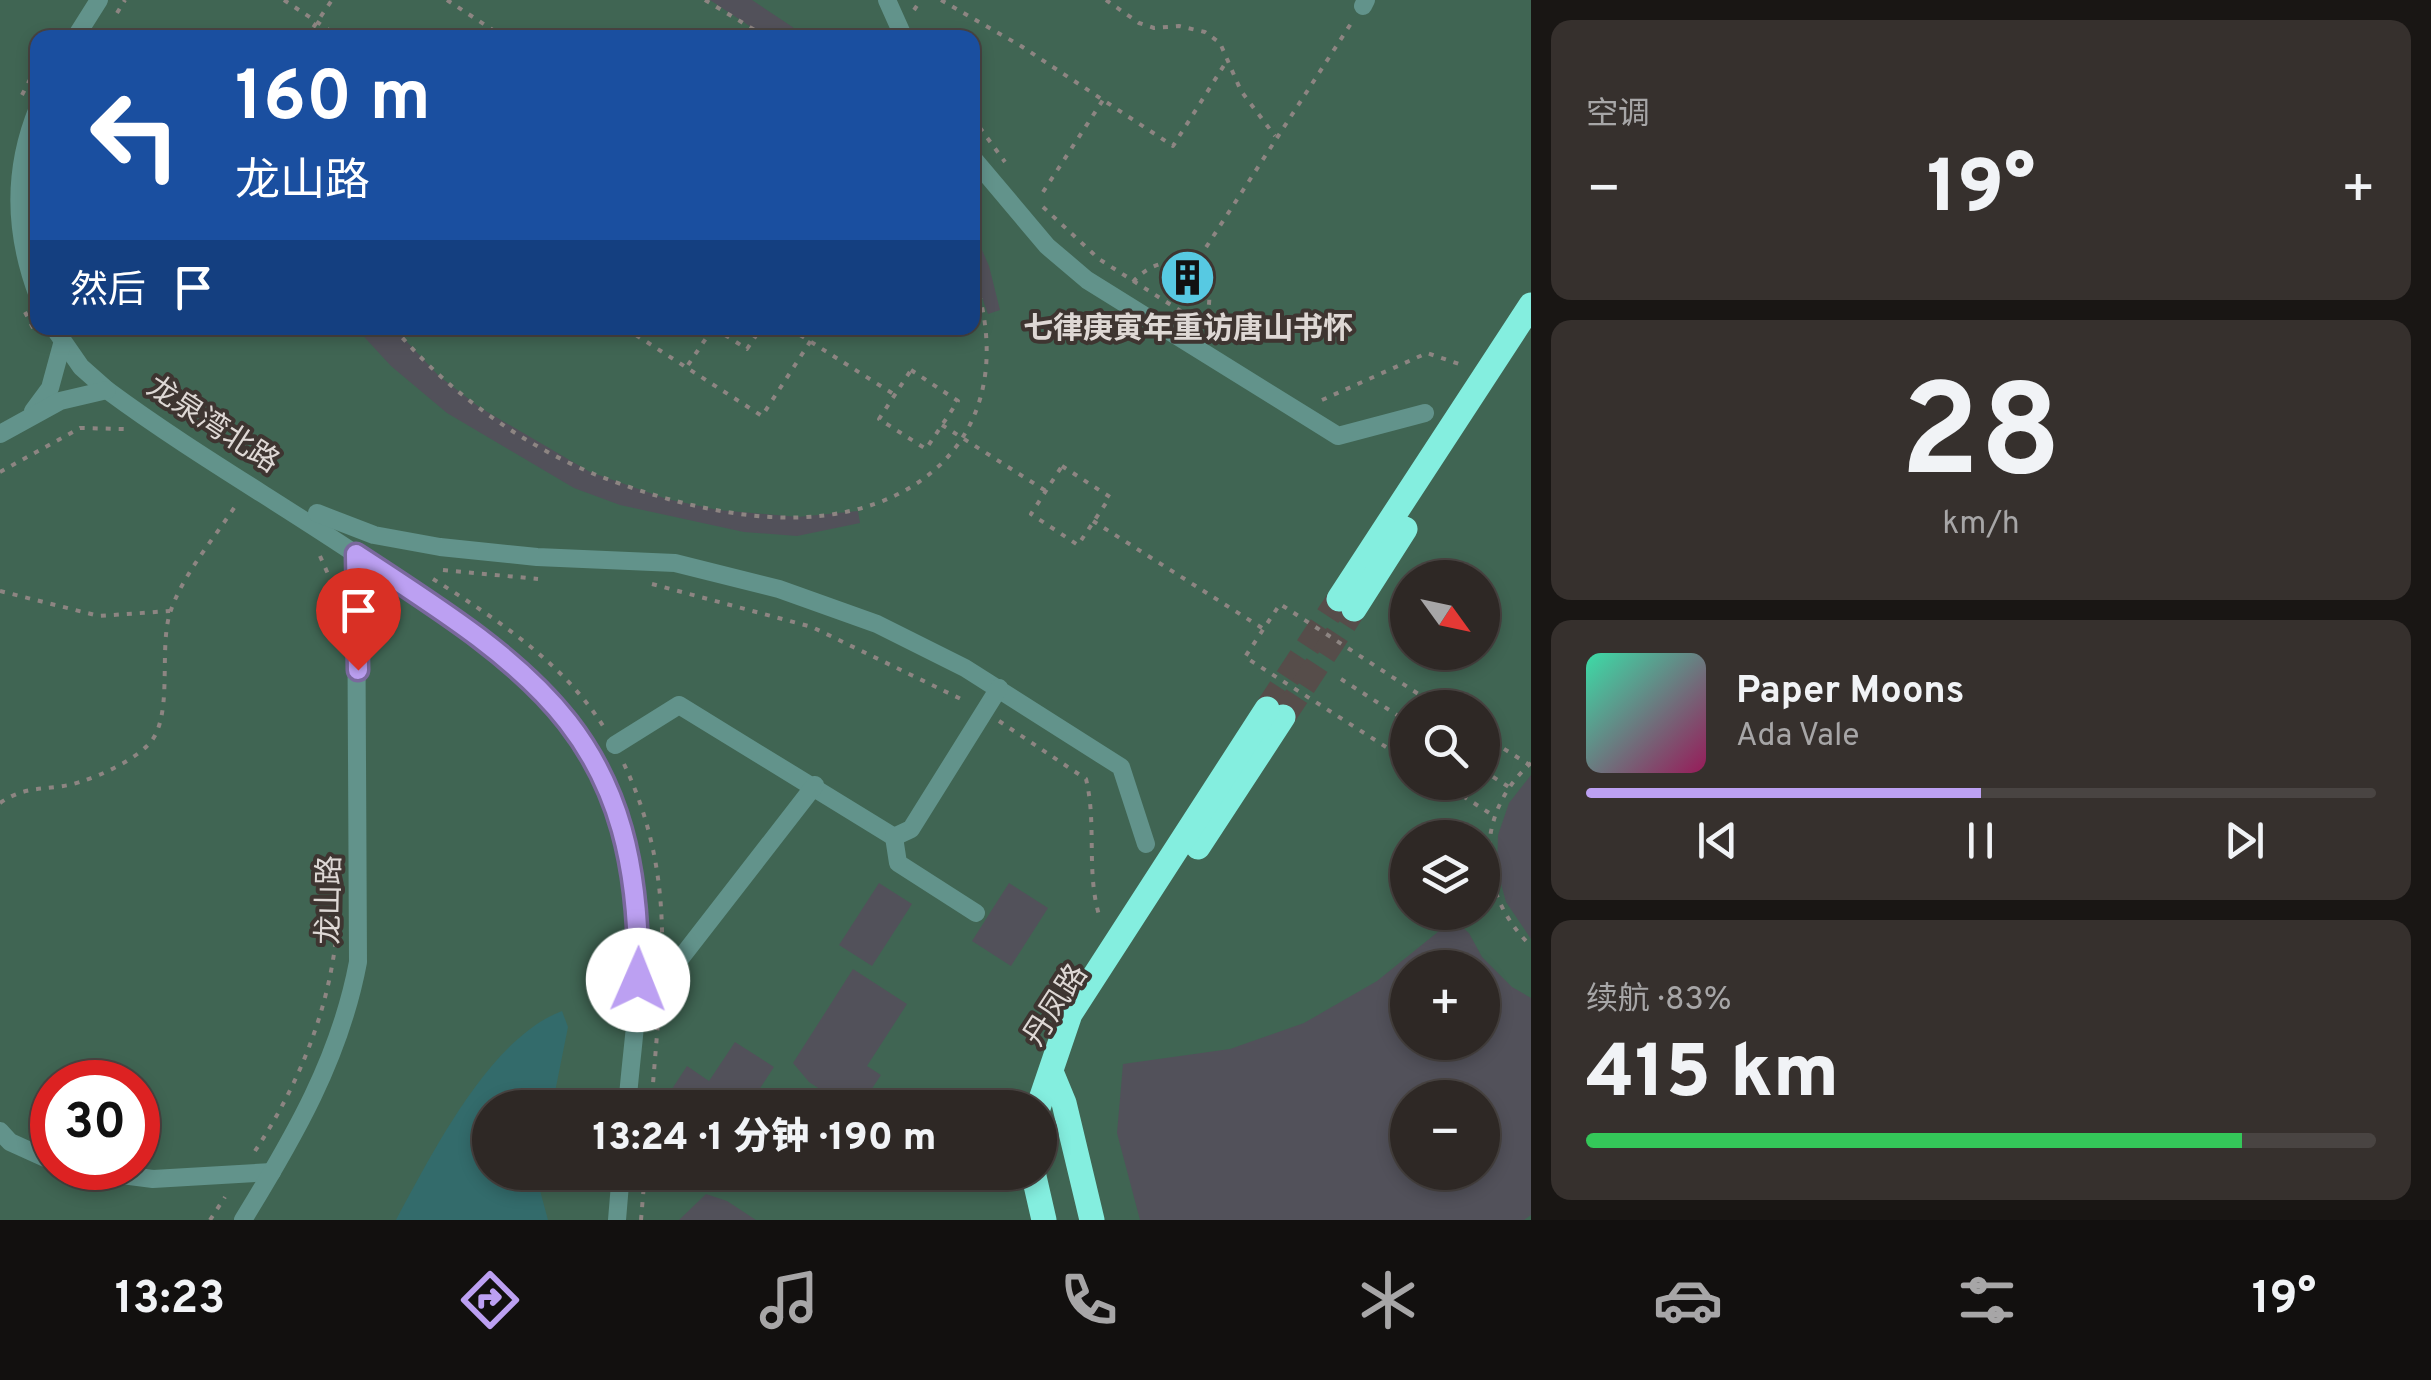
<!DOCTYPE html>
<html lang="zh">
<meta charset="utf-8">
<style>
:root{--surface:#2e2825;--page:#36302d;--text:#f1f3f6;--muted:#a7a6a7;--line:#494442;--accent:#bca0f2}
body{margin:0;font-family:Overpass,"Noto Sans SC",sans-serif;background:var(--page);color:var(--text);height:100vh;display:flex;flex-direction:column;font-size:38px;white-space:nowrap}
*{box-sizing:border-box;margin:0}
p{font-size:32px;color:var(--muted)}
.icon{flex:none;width:55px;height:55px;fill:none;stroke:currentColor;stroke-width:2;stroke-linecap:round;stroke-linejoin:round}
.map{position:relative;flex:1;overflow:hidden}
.panel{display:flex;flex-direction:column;gap:20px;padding:20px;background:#191614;width:900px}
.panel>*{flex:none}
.guide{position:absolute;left:30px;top:30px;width:950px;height:305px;border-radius:20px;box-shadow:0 5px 15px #0003,0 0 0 2px var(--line);background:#1a4fa0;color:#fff;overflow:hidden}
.needle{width:65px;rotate:123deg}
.tools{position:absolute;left:1390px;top:560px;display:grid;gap:20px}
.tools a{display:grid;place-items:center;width:110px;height:110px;border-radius:50%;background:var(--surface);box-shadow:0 5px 15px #0003,0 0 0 2px var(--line);font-size:50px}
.speed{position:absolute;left:30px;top:1060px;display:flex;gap:20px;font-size:50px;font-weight:700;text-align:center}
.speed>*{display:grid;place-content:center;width:130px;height:130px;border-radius:50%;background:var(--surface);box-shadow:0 5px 15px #0003,0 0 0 2px var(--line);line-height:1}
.speed .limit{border:15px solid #d22;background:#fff;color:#111}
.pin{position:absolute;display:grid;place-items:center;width:85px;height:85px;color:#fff;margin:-102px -42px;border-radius:50% 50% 50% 0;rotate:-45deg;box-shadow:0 0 10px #0007}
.pin .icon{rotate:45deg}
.me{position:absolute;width:110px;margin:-55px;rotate:1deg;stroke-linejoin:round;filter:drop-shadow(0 0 8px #0008)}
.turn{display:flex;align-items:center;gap:35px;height:210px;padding:0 40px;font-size:45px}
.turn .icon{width:130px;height:130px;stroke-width:2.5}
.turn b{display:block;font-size:70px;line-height:85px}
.then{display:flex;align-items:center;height:95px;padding:0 40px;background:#0003;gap:20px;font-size:38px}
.big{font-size:75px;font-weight:800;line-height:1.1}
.panel .card{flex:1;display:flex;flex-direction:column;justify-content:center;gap:15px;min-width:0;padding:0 35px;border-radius:20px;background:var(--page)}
.panel .dial{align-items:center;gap:0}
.dial b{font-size:130px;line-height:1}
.song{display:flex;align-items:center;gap:30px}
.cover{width:120px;height:120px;border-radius:15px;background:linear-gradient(135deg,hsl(160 70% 55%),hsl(330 70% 35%))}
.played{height:10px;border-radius:5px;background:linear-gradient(90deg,var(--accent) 50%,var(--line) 50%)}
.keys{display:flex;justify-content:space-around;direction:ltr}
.heat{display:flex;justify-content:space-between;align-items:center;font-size:55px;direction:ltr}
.charge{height:15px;border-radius:8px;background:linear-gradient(90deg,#34c759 83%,var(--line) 0)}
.trip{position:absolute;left:472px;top:1090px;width:585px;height:100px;border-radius:50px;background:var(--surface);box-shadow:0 5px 15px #0003,0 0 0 2px var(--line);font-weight:800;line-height:100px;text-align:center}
.tabs{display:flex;height:160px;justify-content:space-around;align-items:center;background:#12100f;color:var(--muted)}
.tabs .icon{width:70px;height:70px}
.tabs .selected{color:var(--accent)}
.tabs b{font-size:45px;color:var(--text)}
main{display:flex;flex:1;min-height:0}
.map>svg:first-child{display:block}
.green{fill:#406553;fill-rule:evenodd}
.water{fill:#336b6b}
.building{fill:#52515a;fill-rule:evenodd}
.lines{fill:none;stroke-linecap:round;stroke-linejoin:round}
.major-tunnel{stroke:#564d4a;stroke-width:25;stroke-dasharray:25 12;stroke-linecap:butt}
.path{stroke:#8d8582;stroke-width:4;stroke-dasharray:5 8;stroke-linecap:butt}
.minor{stroke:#62938b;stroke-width:18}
.major{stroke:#84eedf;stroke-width:25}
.route-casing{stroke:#7a689d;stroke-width:25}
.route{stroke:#bca0f2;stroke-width:18}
.labels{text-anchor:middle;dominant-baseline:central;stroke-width:8;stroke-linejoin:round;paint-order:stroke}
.poi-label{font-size:30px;font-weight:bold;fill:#ded8d5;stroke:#3e3531}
.street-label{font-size:30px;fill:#ded8d5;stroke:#3e3531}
</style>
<main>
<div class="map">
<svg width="1531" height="1220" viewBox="0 0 1531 1220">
<rect width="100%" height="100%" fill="#3e3531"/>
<path class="green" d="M 0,0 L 1531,0 L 1531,1220 L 0,1220 ZM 38,38 L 972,38 L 972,328 L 38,328 ZM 1408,578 L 1482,578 L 1482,652 L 1408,652 ZM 1408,708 L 1482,708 L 1482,782 L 1408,782 ZM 1408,838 L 1482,838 L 1482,912 L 1408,912 ZM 1408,968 L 1482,968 L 1482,1042 L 1408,1042 ZM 52,1082 L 138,1082 L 138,1168 L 52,1168 ZM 1408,1098 L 1482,1098 L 1482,1172 L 1408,1172 ZM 490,1108 L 1040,1108 L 1040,1172 L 490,1172 Z"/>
<path class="water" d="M 562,1011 L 568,1027 L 552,1107 L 490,1108 L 490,1172 L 540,1173 L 538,1183 L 548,1220 L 396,1220 C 433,1152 490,1038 562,1011 Z"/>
<g class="building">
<polygon points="710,0 752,0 809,38 768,38"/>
<polygon points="972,227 989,266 1000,310 988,314 972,271"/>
<polygon points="356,328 394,328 439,376 479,407 590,472 667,499 718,510 798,517 858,511 860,523 797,536 744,532 620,505 574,488 447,413 391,366"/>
<polygon points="1531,775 1531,939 1506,902 1497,869 1498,835 1509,803"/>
<polygon points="879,883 912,904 872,966 839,945"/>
<polygon points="1009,883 1048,908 1011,966 972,941"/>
<path d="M 1444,927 L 1462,927 L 1469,933 L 1482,957 L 1512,987 L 1531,998 L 1531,1215 L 1524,1220 L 1140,1220 L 1117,1133 L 1123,1064 L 1230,1049 L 1304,1023 L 1377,981 ZM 1408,968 L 1482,968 L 1482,1042 L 1408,1042 ZM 1408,1098 L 1482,1098 L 1482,1172 L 1408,1172 Z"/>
<polygon points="853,969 907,1004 867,1066 881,1075 871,1090 898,1108 849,1108 809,1082 793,1063"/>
<polygon points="735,1042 774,1067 747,1108 701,1108 672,1089 687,1066 709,1081"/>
<polygon points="706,1194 727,1201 756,1220 679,1220"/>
</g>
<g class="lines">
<g class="major-tunnel">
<polyline points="1267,709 1339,599"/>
<polyline points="1283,717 1354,609"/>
</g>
<g class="path">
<polyline points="284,0 341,38"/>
<polyline points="447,0 505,38"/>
<polyline points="705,0 768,38"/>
<polyline points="941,0 1021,46 1173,146 1228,59"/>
<polyline points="1106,0 1139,23 1154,28 1179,26 1205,32 1220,43 1241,91 1275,136"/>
<polyline points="914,10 921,0"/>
<polyline points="117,13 125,0"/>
<polyline points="306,38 332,0"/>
<polyline points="22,95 38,64"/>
<polyline points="972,117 1005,162"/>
<polyline points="1043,192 1103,100"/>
<polyline points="1043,207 1099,259 1204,326"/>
<polyline points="1192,269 1352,22"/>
<path d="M 1133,282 C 1171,239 1230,273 1202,325"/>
<polyline points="25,312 34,330"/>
<path d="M 394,328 C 446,390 519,443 594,474 C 650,496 710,513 770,517 C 925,526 1026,425 972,271"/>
<polyline points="625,328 762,416 819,328"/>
<polyline points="714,328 747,349 761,328"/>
<polyline points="789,328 895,395"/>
<polyline points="688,365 713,328"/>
<polygon points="911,370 958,401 926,449 879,419"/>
<polyline points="1322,400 1427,353 1462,365"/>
<polyline points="942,425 1046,491"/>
<polygon points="1062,466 1110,497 1078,545 1031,514"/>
<polyline points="0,472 80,428 124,429"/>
<polyline points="1093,521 1262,628"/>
<polyline points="320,556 332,583 334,604"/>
<polyline points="443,570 538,579"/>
<path d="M 433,579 C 498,620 564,663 605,729"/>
<polyline points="652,584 812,627 965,701"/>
<polyline points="0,591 99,616 170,611"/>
<polyline points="1341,679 1408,722"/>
<path d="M 999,721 L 1086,779 C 1097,824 1086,870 1099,915"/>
<polyline points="1482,735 1528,764"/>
<polyline points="1408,761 1245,657 1280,604 1440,708"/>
<path d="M 1531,763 C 1473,815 1477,894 1531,946"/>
<path d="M 624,764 C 652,823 663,883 662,948"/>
<polyline points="1482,770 1509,787"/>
<polyline points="1441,782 1494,816"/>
<path d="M 0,803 C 29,783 49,792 80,782 C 102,775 130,762 147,746 C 175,720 158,651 170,613 C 182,575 216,536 238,502"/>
<polyline points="651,1108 660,998"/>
<path d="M 255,1151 C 297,1088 328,1013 336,938"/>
<polyline points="210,1220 225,1197"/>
<polyline points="641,1220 645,1172"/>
</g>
<g class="minor">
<polyline points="887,0 904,38"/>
<polyline points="1363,6 1366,0"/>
<polyline points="75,38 99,0"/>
<path d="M 38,108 C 12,171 14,233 38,296"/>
<polyline points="972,157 1047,246 1087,280 1338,436 1425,413"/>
<path d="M 54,328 L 81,367 L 107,390 C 188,450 277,501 360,557 C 491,644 595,700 632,865 C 650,943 633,1029 627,1108"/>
<polyline points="33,411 50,388 62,344"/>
<polyline points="0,434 60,401 107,390"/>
<polyline points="317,513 374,535 440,547 537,557 675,563 779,589 877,624 965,668 1121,767 1146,844"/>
<polyline points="615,745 679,705 894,837"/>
<polyline points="976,913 898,863 894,837 911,829 999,688"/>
<polyline points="637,980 662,975 680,959 815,785"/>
<polyline points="0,1131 10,1142 52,1161"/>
<polyline points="67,1168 153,1179 272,1172"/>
<path d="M 243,1220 C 294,1137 340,1058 358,962 L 356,555"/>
<polyline points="617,1220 621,1172"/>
</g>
<g class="major">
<polyline points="1339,599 1531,305"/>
<polyline points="1354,609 1405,529"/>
<polyline points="1198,847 1283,717"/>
<polyline points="1052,1074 1064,1103 1092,1220"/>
<polyline points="1038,1108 1070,1014 1267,709"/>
<polyline points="1033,1172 1044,1220"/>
</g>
</g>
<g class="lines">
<defs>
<path id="route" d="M 358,670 L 356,554 C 541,674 642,740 638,980"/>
</defs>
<use href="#route" class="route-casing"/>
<use href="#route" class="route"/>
</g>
<defs>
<symbol id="building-disc" viewBox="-11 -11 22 22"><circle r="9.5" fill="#57c9e2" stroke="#3e3531"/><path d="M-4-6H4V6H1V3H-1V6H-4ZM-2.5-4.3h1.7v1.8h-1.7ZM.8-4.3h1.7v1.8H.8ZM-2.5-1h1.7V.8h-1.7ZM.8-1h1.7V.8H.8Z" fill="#111"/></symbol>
</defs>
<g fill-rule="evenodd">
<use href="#building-disc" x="1156" y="246" width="63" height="63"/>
</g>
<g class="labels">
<g class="poi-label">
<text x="1188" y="330">七律·庚寅年重访唐山书怀</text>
</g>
<g class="street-label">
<text transform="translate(212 426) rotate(33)">龙泉湾北路</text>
<text transform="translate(331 900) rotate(-89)">龙山路</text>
<text transform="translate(1057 1006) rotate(-57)">丹凤路</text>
</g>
</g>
</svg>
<div class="tools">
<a><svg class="needle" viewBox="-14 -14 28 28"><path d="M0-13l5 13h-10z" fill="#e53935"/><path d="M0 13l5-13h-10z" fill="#a7a6a7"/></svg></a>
<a><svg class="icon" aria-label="search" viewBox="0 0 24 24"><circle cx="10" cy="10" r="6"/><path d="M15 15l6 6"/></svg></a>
<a><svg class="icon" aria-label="layers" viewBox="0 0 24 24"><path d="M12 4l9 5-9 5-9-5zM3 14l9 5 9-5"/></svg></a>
<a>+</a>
<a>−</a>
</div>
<div class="speed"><div class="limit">30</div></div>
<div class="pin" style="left:358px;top:670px;background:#d93025"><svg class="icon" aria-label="arrive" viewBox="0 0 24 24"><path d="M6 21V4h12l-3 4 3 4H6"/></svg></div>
<svg class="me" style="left:638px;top:980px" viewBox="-20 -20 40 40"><circle r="19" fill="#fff"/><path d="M0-13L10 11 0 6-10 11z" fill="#bca0f2"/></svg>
<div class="trip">13:24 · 1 分钟 · 190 m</div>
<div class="guide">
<div class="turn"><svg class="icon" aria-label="left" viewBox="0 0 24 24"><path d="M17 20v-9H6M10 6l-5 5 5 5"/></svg><div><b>160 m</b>龙山路</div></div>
<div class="then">然后<svg class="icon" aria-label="arrive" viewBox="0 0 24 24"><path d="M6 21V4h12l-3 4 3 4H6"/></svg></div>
</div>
</div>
<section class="panel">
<div class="card"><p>空调</p>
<div class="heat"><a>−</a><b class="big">19°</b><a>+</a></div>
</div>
<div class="card dial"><b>28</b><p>km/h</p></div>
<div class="card">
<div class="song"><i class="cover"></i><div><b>Paper Moons</b><p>Ada Vale</p></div></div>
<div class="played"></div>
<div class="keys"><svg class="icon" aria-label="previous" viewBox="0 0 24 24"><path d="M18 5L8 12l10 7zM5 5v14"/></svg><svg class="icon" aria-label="pause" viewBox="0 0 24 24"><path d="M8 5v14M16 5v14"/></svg><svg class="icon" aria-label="next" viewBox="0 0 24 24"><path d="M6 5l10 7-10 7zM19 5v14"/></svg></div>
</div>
<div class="card"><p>续航 · 83%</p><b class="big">415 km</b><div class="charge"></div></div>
</section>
</main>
<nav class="tabs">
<b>13:23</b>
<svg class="icon selected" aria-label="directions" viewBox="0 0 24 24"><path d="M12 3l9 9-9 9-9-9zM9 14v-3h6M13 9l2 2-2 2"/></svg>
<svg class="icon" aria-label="music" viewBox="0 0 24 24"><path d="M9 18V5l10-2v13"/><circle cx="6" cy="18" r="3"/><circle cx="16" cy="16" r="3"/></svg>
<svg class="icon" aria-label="phone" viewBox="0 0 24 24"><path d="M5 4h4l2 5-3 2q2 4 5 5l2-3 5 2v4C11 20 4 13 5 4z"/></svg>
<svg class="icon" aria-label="climate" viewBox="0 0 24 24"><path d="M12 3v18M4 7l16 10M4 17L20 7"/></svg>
<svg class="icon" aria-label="car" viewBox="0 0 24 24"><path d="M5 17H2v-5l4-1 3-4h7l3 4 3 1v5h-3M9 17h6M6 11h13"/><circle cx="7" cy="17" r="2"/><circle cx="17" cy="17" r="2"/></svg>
<svg class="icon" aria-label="filters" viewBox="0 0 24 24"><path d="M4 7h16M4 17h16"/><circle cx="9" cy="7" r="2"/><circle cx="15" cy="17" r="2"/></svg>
<b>19°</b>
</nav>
